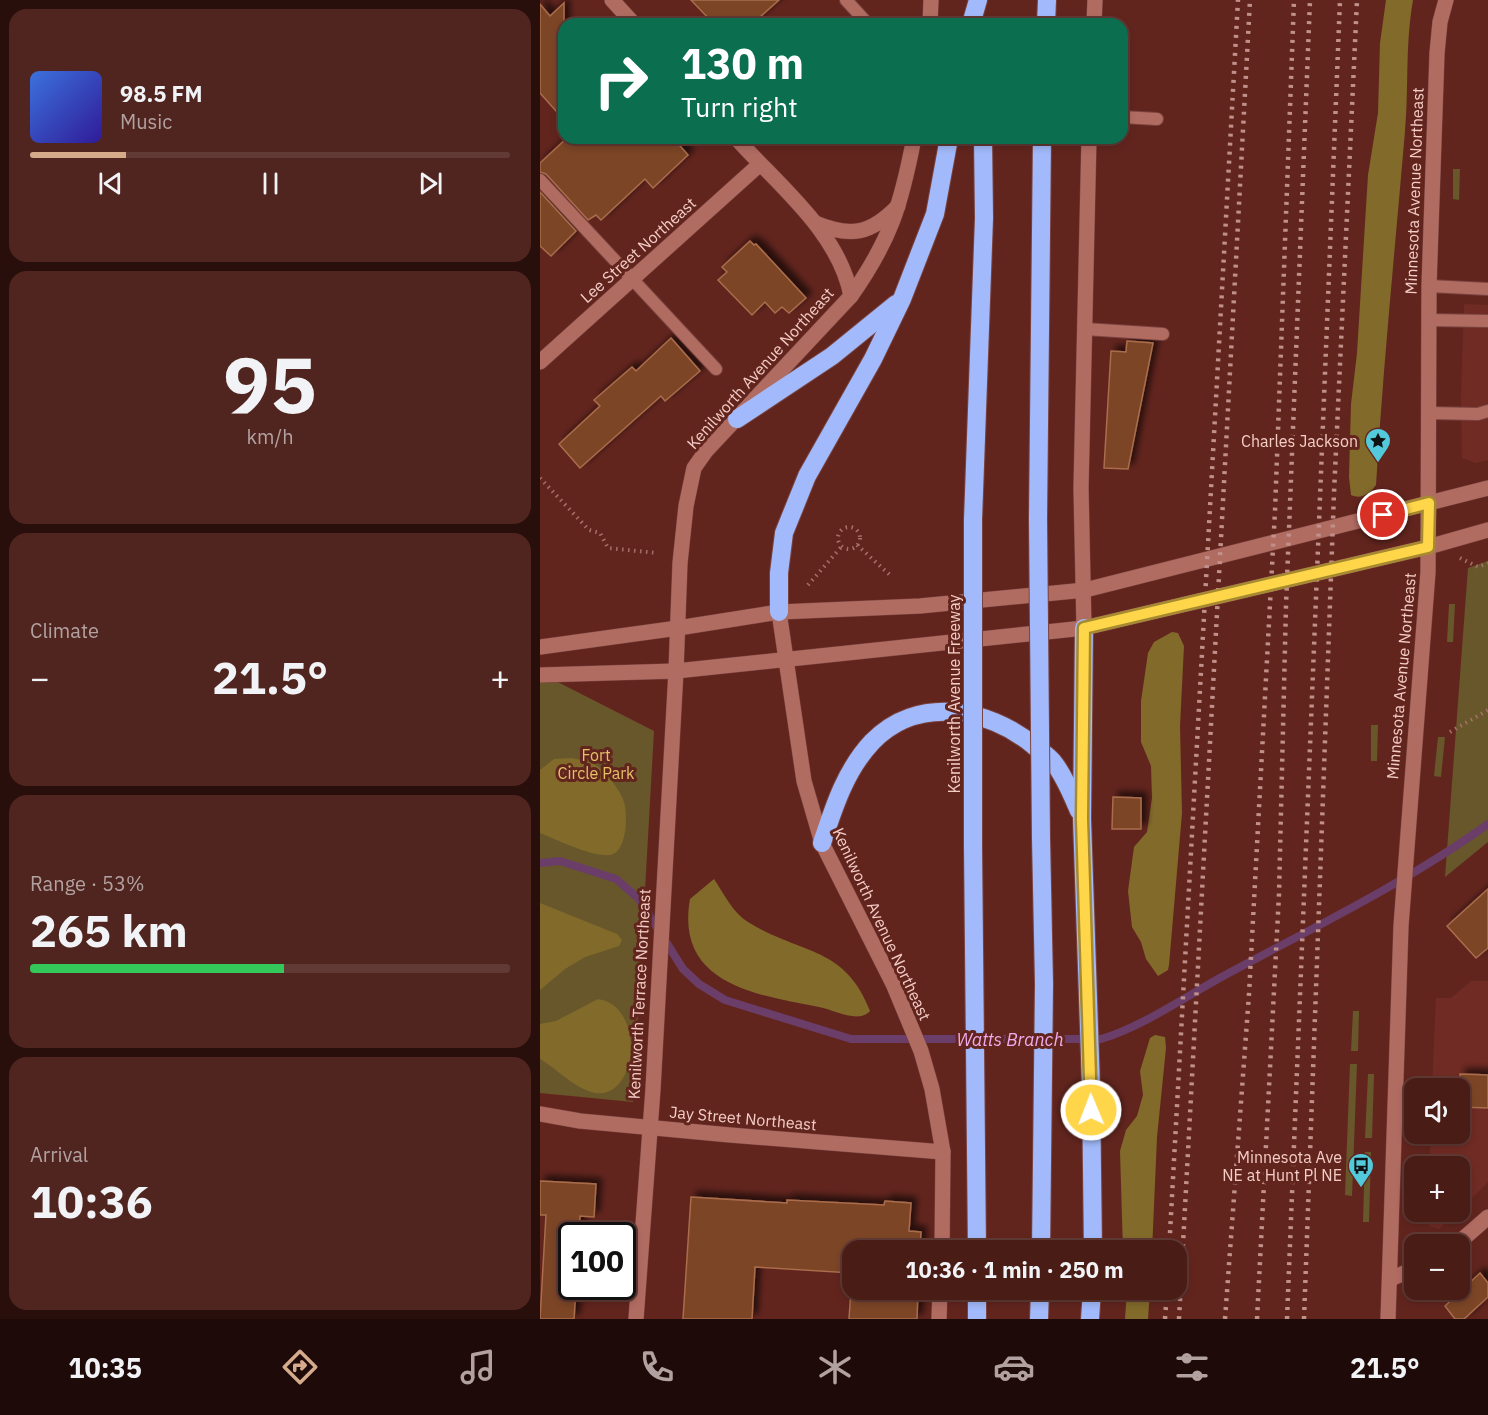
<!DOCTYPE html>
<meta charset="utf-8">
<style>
:root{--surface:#4a1c16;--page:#51251f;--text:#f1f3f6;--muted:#b2a1a1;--line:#613a35;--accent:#d6ab8b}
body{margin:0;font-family:"IBM Plex Sans",sans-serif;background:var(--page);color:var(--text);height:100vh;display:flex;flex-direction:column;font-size:22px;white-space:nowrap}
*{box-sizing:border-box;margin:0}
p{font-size:20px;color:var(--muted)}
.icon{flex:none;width:33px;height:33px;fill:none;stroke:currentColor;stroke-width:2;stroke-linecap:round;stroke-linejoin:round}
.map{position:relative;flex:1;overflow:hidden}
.drawer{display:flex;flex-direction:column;gap:9px;padding:9px;background:#290f0c;width:540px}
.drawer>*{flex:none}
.top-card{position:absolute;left:18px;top:18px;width:570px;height:126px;border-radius:18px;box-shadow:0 3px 9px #0003,0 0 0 2px var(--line);background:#0b6e4f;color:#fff;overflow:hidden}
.fabs{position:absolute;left:864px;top:1078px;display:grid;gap:12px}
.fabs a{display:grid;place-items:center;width:66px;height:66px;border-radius:12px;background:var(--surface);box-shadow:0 3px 9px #0003,0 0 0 2px var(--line);font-size:30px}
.speed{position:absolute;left:18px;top:1222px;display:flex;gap:12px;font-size:30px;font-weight:700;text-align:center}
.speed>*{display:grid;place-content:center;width:78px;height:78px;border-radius:50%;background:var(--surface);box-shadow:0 3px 9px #0003,0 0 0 2px var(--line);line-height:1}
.speed .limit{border:3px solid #111;border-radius:9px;background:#fff;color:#111}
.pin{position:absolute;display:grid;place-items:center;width:51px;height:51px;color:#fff;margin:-26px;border:3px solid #fff;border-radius:50%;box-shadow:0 2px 6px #0007}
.me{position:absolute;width:66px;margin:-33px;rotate:359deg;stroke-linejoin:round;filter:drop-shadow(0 0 4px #0008)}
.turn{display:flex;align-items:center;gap:21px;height:126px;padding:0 24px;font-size:27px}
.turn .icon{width:78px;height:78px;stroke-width:2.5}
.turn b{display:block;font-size:42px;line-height:51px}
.big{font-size:45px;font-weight:700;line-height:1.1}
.drawer .card{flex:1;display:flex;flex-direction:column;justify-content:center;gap:9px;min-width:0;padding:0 21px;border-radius:18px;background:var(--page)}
.drawer .dial{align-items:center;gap:0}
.dial b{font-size:78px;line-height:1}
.song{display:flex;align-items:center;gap:18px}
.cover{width:72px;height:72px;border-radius:9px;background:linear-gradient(135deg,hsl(220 70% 55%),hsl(250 70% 35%))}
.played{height:6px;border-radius:3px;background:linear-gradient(90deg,var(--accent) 20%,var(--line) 20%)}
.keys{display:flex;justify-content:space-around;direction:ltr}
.heat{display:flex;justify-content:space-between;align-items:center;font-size:33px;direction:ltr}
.charge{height:9px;border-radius:4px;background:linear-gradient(90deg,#34c759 53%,var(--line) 0)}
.trip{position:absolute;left:302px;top:1240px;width:345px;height:60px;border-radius:18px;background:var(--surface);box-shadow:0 3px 9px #0003,0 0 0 2px var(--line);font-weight:700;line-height:60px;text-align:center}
.dock{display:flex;height:96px;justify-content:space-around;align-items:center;background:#1e0b09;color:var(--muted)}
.dock .icon{width:42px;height:42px}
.dock .active{color:var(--accent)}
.dock b{font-size:27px;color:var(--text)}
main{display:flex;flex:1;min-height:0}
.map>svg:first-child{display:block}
.built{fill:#702b24}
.green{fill:#68572b}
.forest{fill:#826a2b}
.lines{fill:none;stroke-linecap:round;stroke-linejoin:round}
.stream{stroke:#6a3e68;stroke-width:8}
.building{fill:#7b4426;stroke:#aa6d4c;stroke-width:1.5;filter:url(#shadow)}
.lane-casing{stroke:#7a433f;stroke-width:14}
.street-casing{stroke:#7a433f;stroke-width:16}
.secondary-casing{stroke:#7a433f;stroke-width:16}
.highway-casing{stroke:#7a433f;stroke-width:20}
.path{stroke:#a4716a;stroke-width:4;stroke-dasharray:1.5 4.5;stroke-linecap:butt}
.lane{stroke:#b16c62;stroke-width:12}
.street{stroke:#b16c62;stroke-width:15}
.secondary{stroke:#b16c62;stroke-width:15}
.highway{stroke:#a2bafb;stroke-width:18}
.rail{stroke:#c0918a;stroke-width:4.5;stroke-dasharray:3 6;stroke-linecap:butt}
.highway-bridge-casing{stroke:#7a433f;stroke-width:20;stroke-linecap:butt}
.highway-bridge{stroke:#a2bafb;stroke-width:18}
.route-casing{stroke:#a68a30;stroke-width:15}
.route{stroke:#ffd54a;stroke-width:10}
.labels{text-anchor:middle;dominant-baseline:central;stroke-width:6;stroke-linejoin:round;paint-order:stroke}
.street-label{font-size:16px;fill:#f4cdc6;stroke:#62251e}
.poi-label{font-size:16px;fill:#f4cdc6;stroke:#62251e;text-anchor:end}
.park-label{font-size:16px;fill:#e4c167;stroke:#62251e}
.water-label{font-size:18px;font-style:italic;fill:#f0aaec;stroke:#62251e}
</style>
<main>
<section class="drawer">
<div class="card">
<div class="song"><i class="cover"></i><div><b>98.5 FM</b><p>Music</p></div></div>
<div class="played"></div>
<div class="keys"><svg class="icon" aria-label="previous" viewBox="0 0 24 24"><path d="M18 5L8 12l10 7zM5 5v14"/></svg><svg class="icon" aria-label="pause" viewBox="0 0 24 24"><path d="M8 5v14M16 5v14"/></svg><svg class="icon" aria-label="next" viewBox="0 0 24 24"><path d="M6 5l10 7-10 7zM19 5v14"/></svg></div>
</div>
<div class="card dial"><b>95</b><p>km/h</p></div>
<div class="card"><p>Climate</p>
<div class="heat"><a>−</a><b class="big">21.5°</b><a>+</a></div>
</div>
<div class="card"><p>Range · 53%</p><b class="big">265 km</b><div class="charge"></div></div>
<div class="card"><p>Arrival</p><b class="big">10:36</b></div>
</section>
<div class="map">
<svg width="948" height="1319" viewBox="0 0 948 1319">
<defs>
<filter id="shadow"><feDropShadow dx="5.5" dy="-5.5" stdDeviation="3" flood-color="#0009"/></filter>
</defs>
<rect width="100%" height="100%" fill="#62251e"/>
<g class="built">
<polygon points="924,304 948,305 948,460 935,463 922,458 921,396"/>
<polygon points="931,981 948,981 948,1182 920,1210 920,1167 889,1167 891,1134 920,1134 920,1089 892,1089 896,998 911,998"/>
<polygon points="889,1212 917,1212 899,1229 889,1226"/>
</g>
<g class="green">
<polygon points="913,169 920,169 919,200 913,199"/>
<polygon points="948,561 948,842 905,877 928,568"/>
<polygon points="909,604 915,604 913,642 907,642"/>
<polygon points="0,673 114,731 93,1102 0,1093"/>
<polygon points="831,725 838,725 837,761 831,761"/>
<polygon points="898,737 905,737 901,777 894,776"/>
<polygon points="813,1011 819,1011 818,1051 811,1051"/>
<polygon points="810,1064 817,1064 812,1196 805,1195"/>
<polygon points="828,1074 834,1074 832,1138 825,1138"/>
<polygon points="825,1152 831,1152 829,1222 823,1222"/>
</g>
<g class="forest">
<path d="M 846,0 L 873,0 C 865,46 869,86 865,131 C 855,249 843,367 836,485 C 830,493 822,500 811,495 L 809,477 L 811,404 L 817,353 L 828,175 L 838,113 L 840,43 Z"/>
<polygon points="632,632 638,633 644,646 640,726 642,813 629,965 628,970 618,976 606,959 601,942 592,927 588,891 594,847 607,832 612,798 611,766 601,742 601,701 608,653 614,642"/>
<path d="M 31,758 C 42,760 52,761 61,769 C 68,775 82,793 84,802 C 88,815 87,853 70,855 C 52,857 17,840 0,833 L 0,770 L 14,759 Z"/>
<path d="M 174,879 C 184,894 193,913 208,922 C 258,954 305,945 330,1011 C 318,1024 295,1010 279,1007 C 216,995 135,984 150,899 Z"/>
<polygon points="0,903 77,934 82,940 79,946 45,957 25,969 0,990"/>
<path d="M 58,999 C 107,1006 98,1105 51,1092 C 32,1086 17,1069 0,1059 L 0,1024 L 16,1021 Z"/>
<polygon points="615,1035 625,1037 626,1048 617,1137 612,1251 583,1251 580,1151 586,1130 597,1116 603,1095 600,1071 610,1038"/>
<polygon points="587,1290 610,1290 608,1319 585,1319"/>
</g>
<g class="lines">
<path class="stream" d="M 0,863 L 20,861 L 76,879 L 99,899 L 143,969 L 159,984 L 185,1000 L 311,1039 L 561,1039 C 602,1027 648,995 687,974 C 775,927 867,882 948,824"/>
</g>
<g class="building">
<polygon points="151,0 239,0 212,24 174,24"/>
<polygon points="24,3 24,120 0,93 0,4 10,16"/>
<polygon points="27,138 133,138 148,155 113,188 105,179 61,220 56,215 48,220 6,174 0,172 0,163"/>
<polygon points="0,192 36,231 11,256 0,246"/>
<polygon points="210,241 214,245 216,244 266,298 249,313 242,307 235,313 225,302 212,315 178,280 187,272 182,267"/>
<polygon points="131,338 160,371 125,401 121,396 40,468 19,444 60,406 54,400 92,367 96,371"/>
<polygon points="587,341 613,343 588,469 564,468 571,351 586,352"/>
<polygon points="573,797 601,798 601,829 572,829"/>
<polygon points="948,889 948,948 936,958 907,926"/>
<polygon points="920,1074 948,1075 948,1108 920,1107"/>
<polygon points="0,1181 56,1184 54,1217 40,1216 39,1236 32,1236 32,1287 36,1287 34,1319 0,1319 6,1215 0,1215"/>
<polygon points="151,1197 247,1203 247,1200 344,1205 345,1201 371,1203 369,1231 381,1232 380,1251 312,1251 312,1273 215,1267 212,1319 143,1319"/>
<polygon points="940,1273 948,1283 948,1297 924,1319 915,1319 905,1306"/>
<polygon points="311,1290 378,1290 377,1319 309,1319"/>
</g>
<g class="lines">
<defs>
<g id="lane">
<polyline points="306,0 328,24"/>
<polyline points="582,117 617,119"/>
<polyline points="0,180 176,369"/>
<polyline points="889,286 948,289"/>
<polyline points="888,320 948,321"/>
<polyline points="545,329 623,334"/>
<polyline points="889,413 938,414 948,411"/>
</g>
<g id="street">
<polyline points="72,0 94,24"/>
<path d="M 196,138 C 238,185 299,232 311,296"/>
<path d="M 275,223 C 311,238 331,234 358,206"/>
<polyline points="0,362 220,164"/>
<polyline points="0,647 138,628"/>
<polyline points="0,675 136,671 113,1089 96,1319"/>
<polyline points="0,1114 40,1121 190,1135 403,1152"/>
<polyline points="916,1245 948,1217"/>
<polyline points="850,1279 874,1269"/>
</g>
<g id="secondary">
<polyline points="390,24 391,0"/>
<polyline points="554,24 555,0"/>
<path d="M 374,138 C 361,205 351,239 311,296 L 166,451 L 154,468 L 146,506 L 140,563 L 136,671 L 544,628 L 888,547 L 948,530"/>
<polyline points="239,612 264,781 282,843 354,986 381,1051 392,1089 403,1152 402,1251"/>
<polyline points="138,628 239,612 380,606 545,590 948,488"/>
<polyline points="544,628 541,488 549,138"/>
<polyline points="399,1319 400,1290"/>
<polyline points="848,1319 861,926 888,572 889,286 897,53 900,22 906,0"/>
</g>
<g id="highway">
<polyline points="431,24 438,0"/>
<polyline points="506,24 507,0"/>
<polyline points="197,419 292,356 356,304"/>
<polyline points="498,519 502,138"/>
<polyline points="433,520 444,218 443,138"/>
<polyline points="239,612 239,573 244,533 267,476 333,359 362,299 395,214 409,138"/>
<polyline points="544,628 542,819 551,1087 553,1251"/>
<path d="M 282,843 C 294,807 305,771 332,742 C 377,695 448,708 493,745 C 500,751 509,756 514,763 C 525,777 532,795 539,811"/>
<polyline points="433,846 437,1251"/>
<polyline points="501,1251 504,984 501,838"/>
<polyline points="437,1290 437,1319"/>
<polyline points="499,1319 500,1290"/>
<polyline points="550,1319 552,1290"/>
</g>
</defs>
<use href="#lane" class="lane-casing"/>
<use href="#street" class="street-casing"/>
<use href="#secondary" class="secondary-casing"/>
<use href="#highway" class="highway-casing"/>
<g class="path">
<polyline points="0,478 49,530 60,533 68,548 117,553"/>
<circle cx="309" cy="538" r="11"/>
<polyline points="317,545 350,575"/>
<polyline points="920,558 938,567 948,563"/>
<polyline points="268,585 302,546"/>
<polyline points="910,732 948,710"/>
</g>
<use href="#lane" class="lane"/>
<use href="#street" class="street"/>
<use href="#secondary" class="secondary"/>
<use href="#highway" class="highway"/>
<g class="rail">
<polyline points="629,1251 698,0"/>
<polyline points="625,1319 627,1290"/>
<polyline points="639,1319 710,0"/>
<polyline points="685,1319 709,994 735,511 754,0"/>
<polyline points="717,1319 739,894 746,605 770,0"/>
<polyline points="747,1319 800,0"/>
<polyline points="764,1319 794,493 817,0"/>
</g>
<defs>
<g id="highway-bridge">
<polyline points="498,519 501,838"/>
<polyline points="433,846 433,520"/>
</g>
</defs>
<use href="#highway-bridge" class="highway-bridge-casing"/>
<use href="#highway-bridge" class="highway-bridge"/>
</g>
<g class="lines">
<defs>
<polyline id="route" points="551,1110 542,819 544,628 888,547 889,503 843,515"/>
</defs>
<use href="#route" class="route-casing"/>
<use href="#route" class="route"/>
</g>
<defs>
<symbol id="sight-pin" viewBox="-11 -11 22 30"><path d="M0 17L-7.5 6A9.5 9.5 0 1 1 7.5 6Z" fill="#53cadc" stroke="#62251e"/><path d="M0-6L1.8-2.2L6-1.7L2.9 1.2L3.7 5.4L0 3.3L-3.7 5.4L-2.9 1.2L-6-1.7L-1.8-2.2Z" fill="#111"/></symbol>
<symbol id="bus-pin" viewBox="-11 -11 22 30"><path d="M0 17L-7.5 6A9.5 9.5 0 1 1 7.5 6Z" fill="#53cadc" stroke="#62251e"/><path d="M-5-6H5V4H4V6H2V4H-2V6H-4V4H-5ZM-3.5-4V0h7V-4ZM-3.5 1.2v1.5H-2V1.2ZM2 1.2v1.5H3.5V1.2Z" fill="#111"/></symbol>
</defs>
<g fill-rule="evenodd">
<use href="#sight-pin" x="823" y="426" width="30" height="40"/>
<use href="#bus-pin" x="806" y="1151" width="30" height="40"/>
</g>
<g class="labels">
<g class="street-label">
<text transform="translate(874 191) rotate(-88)">Minnesota Avenue Northeast</text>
<text transform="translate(98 250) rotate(-42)">Lee Street Northeast</text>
<text transform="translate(220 368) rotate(-48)">Kenilworth Avenue Northeast</text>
<text transform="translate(861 676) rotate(-85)">Minnesota Avenue Northeast</text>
<text transform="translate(414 694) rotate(-90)">Kenilworth Avenue Freeway</text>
<text transform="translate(342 924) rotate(65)">Kenilworth Avenue Northeast</text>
<text transform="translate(99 994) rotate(-87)">Kenilworth Terrace Northeast</text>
<text transform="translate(203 1118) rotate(5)">Jay Street Northeast</text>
</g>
<g class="poi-label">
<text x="818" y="441">Charles Jackson</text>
<text x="802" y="1157">Minnesota Ave<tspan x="802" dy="18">NE at Hunt Pl NE</tspan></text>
</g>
<g class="park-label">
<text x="56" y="755">Fort<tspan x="56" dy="18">Circle Park</tspan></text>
</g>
<g class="water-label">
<text x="470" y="1039">Watts Branch</text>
</g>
</g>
</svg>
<div class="fabs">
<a><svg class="icon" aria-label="sound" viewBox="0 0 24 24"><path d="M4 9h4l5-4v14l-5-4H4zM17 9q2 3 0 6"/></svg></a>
<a>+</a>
<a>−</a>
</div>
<div class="speed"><div class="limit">100</div></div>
<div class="pin" style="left:843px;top:515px;background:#d93025"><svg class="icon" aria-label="arrive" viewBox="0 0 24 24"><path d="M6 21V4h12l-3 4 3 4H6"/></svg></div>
<svg class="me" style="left:551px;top:1110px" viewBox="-20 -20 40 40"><circle r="17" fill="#ffd54a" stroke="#fff" stroke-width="3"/><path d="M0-11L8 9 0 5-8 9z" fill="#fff"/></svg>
<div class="trip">10:36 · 1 min · 250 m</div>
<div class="top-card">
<div class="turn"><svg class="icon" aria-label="right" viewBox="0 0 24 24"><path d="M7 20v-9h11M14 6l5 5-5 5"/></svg><div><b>130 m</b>Turn right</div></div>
</div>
</div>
</main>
<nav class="dock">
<b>10:35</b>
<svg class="icon active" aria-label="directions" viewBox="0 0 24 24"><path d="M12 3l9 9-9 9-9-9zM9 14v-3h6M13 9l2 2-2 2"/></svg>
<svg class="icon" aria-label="music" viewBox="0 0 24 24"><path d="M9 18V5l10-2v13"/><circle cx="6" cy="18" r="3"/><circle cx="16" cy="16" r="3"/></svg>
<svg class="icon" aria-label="phone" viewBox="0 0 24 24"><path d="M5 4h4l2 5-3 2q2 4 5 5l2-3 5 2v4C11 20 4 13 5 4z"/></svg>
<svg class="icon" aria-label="climate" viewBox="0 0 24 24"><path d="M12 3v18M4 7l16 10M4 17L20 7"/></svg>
<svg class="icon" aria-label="car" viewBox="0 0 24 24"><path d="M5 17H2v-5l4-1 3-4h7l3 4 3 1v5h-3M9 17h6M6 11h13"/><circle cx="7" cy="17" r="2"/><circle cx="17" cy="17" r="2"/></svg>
<svg class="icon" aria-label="filters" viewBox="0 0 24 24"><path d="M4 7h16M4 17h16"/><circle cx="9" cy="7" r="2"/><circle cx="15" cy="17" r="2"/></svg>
<b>21.5°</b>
</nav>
